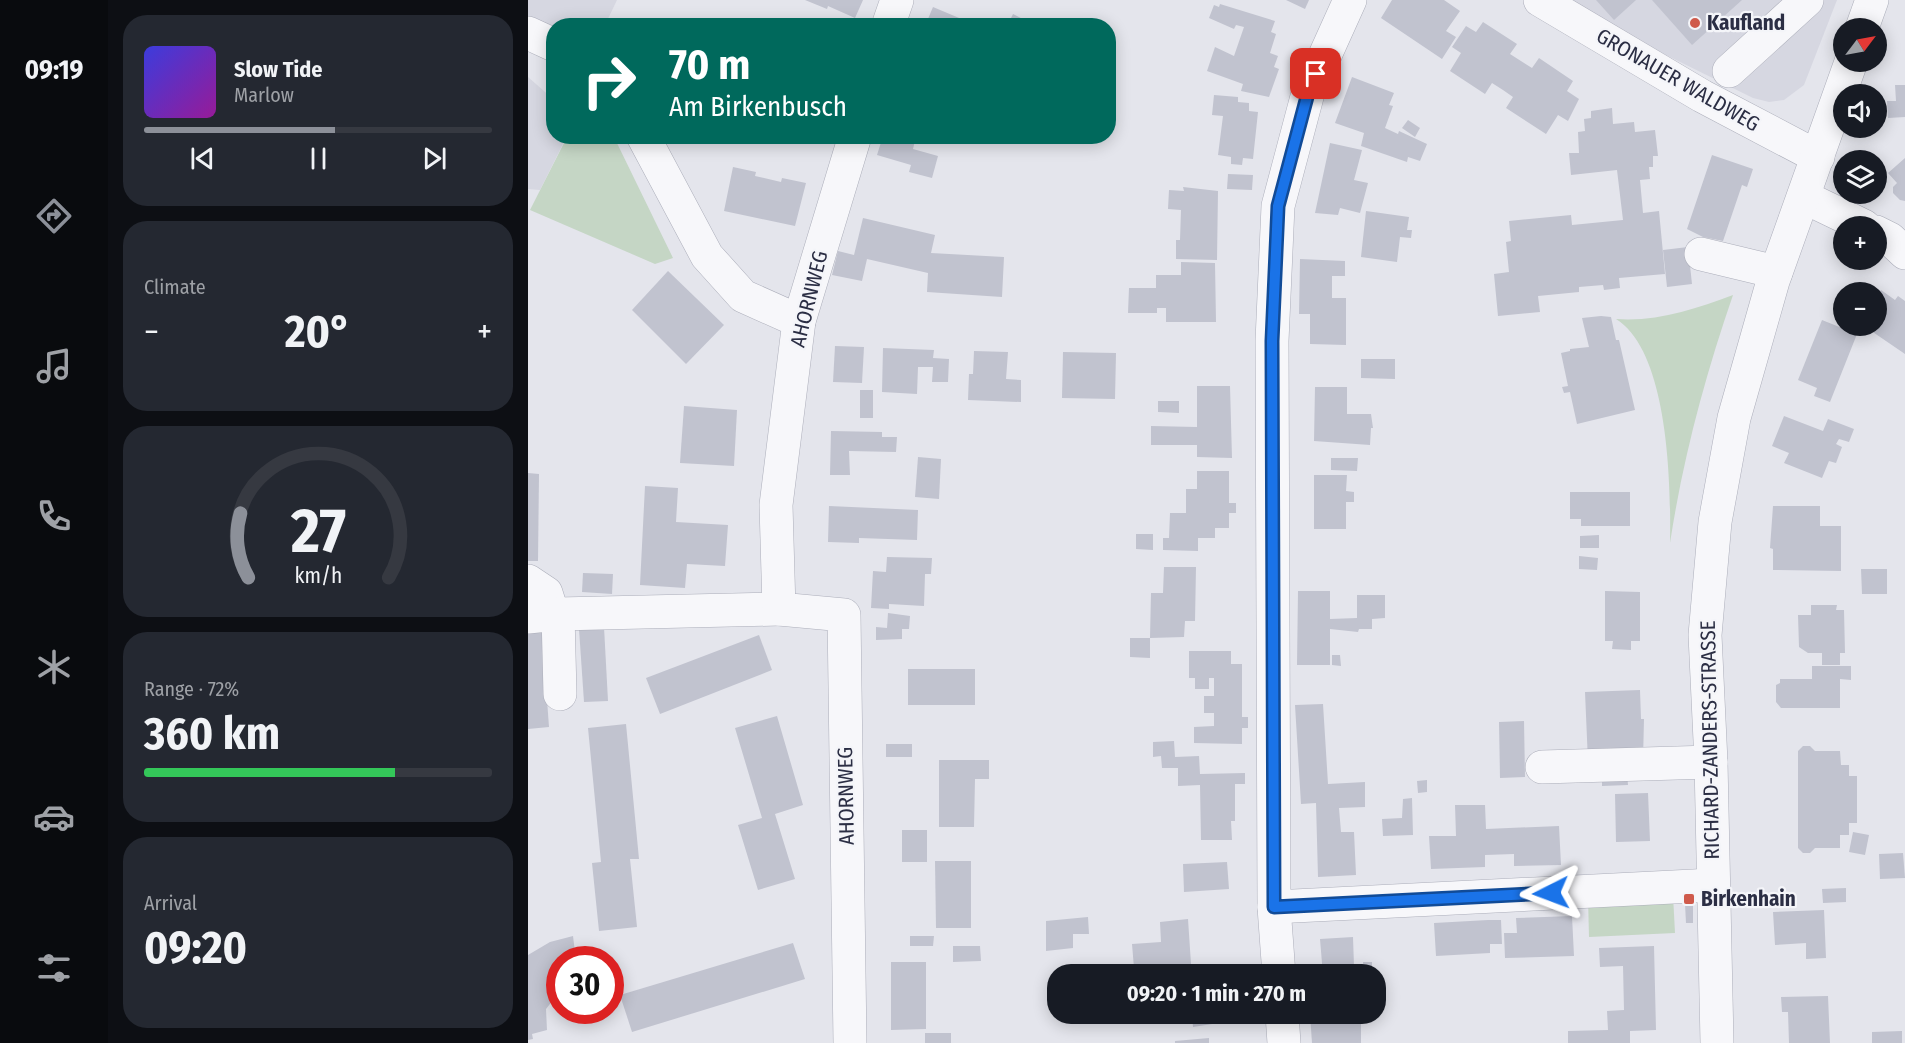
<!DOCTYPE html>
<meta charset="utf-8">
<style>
:root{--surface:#171b24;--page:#242831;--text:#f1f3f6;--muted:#9ea1a6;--line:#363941;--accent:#8c9099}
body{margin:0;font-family:"Fira Sans Condensed",sans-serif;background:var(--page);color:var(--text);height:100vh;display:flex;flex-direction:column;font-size:22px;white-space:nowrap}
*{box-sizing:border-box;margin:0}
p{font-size:20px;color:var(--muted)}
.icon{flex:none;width:33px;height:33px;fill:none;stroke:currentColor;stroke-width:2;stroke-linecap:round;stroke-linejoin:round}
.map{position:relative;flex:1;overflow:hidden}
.side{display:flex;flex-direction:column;gap:15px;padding:15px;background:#0d0f14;width:420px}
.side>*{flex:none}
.guide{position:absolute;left:18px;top:18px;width:570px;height:126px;border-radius:24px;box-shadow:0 3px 15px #0003;background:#00695c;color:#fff;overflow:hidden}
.needle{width:39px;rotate:58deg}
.controls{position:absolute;left:1305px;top:18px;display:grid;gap:12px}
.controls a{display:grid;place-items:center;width:54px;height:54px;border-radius:50%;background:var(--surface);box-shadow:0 3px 15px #0003;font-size:30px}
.speed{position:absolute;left:18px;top:946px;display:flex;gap:12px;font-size:30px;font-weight:700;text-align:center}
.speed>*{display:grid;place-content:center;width:78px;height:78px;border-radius:50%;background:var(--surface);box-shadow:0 3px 15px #0003;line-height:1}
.speed .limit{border:9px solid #d22;background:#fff;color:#111}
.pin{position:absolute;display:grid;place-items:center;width:51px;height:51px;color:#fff;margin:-26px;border-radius:12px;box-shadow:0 3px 9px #0006}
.me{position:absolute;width:66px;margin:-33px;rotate:267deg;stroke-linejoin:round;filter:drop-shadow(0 0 4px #0008)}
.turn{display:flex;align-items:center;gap:21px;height:126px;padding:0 24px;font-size:27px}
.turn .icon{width:78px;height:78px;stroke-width:2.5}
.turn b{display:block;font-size:42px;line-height:51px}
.big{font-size:45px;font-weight:700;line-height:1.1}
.side .widget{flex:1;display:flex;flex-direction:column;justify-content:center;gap:9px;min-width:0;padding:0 21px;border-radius:24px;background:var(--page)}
.side .dial{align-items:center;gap:0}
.dial svg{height:156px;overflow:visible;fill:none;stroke:var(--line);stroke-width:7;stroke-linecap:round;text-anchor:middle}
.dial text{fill:var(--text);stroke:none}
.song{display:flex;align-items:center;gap:18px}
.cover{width:72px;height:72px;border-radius:9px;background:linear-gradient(135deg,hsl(240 70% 55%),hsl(300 70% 35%))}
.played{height:6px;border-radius:3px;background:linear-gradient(90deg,var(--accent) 55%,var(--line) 55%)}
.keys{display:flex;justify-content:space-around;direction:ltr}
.heat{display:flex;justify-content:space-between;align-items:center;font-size:33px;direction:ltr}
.charge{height:9px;border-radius:4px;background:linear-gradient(90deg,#34c759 72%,var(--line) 0)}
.trip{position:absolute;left:519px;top:964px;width:339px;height:60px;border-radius:24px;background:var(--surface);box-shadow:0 3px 15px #0003;font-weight:700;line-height:60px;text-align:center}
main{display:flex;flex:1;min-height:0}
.dock{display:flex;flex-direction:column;width:108px;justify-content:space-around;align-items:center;background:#090b0e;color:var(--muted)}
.dock .icon{width:42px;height:42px}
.dock .active{color:var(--accent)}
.dock b{font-size:27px;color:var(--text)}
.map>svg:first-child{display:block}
.built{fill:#d6d7e1}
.green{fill:#c5d6c5}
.building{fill:#c1c3cf}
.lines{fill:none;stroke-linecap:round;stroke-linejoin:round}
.minor-casing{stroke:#acaeba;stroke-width:34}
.minor{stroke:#f7f7fa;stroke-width:33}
.route-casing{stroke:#114b97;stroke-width:15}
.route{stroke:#1a73e8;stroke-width:10}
.poi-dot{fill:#cf5a4b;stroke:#f4f5f9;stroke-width:2}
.labels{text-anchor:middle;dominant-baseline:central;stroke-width:4.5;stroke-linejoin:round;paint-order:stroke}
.poi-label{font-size:21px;font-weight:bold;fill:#2b2e44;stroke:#f4f5f9;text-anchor:start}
.street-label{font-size:21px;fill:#2b2e44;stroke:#f4f5f9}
</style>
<main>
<nav class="dock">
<b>09:19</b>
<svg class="icon active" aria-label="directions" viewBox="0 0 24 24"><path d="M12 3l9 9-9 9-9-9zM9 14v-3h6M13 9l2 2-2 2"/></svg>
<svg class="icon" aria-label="music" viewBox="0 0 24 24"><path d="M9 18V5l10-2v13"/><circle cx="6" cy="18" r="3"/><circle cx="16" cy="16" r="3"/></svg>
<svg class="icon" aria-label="phone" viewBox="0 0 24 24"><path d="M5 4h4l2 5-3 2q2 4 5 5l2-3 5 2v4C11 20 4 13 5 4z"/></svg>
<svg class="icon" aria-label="climate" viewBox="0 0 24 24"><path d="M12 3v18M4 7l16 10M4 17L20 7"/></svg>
<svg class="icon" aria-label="car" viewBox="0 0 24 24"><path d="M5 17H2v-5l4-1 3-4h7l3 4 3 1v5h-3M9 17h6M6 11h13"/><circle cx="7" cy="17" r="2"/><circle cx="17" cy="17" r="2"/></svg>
<svg class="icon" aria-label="filters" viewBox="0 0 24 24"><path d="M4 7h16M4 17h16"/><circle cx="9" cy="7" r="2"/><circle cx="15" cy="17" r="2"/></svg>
</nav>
<section class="side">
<div class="widget">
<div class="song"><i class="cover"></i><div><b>Slow Tide</b><p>Marlow</p></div></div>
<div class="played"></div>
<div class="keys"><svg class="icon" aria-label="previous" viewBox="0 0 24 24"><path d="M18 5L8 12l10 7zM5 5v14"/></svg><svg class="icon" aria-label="pause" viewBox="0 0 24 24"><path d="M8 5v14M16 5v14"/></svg><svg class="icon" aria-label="next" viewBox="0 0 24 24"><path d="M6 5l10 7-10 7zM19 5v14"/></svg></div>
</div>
<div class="widget"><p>Climate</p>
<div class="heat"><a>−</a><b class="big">20°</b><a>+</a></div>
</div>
<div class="widget dial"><svg viewBox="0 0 100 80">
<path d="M14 69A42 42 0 1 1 86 69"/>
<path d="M14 69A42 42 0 0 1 10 36" stroke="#8c9099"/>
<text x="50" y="56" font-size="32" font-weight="700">27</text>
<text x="50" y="72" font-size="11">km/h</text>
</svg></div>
<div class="widget"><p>Range · 72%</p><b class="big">360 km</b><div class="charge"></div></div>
<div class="widget"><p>Arrival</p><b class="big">09:20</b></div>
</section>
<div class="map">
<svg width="1377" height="1043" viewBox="0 0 1377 1043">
<rect width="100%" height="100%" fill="#e4e5ec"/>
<g class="built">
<polygon points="0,0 89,0 77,25 26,26 25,37 0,19"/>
<polygon points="1032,0 1309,0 1276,85 1256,100 1241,102 1225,98 1049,11"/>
<polygon points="0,77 25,99 26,136 37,140 12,190 0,189"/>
</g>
<g class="green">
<polygon points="32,137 86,137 145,258 127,264 2,210 37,141"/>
<path d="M 1205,295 C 1177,376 1155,458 1142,543 C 1143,485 1141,352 1088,319 C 1129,322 1167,309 1205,295 Z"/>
<polygon points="1145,895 1147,933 1061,937 1060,898"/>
</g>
<g class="building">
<polygon points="277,0 335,0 327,18 300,6 299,9"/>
<polygon points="758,0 781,0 777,9"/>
<polygon points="864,0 916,0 932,11 918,31 928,37 914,59 853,18"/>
<polygon points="1068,0 1108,0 1086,20"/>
<polygon points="1124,0 1214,0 1164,45"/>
<polygon points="692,4 747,21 743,32 748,34 742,53 750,56 746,67 751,69 741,97 713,91 715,84 679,71 687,47 706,56 716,27 708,25 706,29 681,18 686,5 691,7"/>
<polygon points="405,7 443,23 453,26 397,26"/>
<polygon points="485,14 508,26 479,26"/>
<polygon points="955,22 989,44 982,54 1004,68 1011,58 1045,81 1039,91 1051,99 1040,121 1030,115 1018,134 978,108 985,97 975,90 964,83 957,94 922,71 933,53 924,47 938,26 948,32"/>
<polygon points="824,77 866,93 861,105 865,106 857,128 870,134 871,131 899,144 892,161 880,157 879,162 833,146 836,133 807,123"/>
<polygon points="1367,85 1377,85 1377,117 1360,118 1359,101 1368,101"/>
<polygon points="686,95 710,97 710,102 721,103 721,111 730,112 725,159 715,158 714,165 703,164 703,157 690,155 695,116 684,115"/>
<polygon points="1084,108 1085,124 1106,122 1107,132 1127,130 1130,156 1125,156 1125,167 1121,167 1122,179 1112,180 1115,213 1131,211 1137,274 1091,278 1092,288 1076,290 1075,285 1051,287 1051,292 1010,296 1012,312 970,316 966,274 981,272 978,242 983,241 981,221 1043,215 1044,225 1095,220 1089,170 1043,175 1041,153 1051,153 1050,132 1057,131 1056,119 1063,118 1063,111"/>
<polygon points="880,120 892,128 887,137 874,128"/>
<polygon points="355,136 388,136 385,149 410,156 404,178 381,172 383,165 349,155"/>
<polygon points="802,143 834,150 826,180 840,183 832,213 812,208 810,215 787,213"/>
<polygon points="1184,155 1225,169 1219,187 1214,185 1195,241 1175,237 1159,229"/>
<polygon points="1377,158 1377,201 1372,200 1365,193 1365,187 1369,183 1360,173"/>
<polygon points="205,167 228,172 227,176 253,182 254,178 278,183 267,226 196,211"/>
<polygon points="700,174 725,175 724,190 699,189"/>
<polygon points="655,187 690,191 689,260 648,259 648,240 652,240 653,210 640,209 641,190 656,191"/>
<polygon points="838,211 881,217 879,230 884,230 883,238 872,237 869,262 833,257"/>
<polygon points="335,218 407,235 403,253 476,257 474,297 399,292 400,273 339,259 334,281 304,275 310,251 326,255"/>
<polygon points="1160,247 1164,284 1139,287 1135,250"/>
<polygon points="772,259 817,261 817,276 804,276 804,298 818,298 818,345 782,344 782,314 771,314"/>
<polygon points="653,262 687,263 688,322 638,322 638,308 629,308 629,313 600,313 601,288 628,288 628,275 653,275"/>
<polygon points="140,271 196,325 158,364 104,310"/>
<polygon points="1353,290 1367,300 1370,296 1377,301 1377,354 1336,326 1348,326 1348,297"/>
<polygon points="1073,316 1083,317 1088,340 1091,340 1107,410 1049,424 1042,392 1036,393 1034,387 1040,386 1033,353 1042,351 1042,349 1061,347 1054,318"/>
<polygon points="1294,320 1329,334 1302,402 1286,396 1289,388 1270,380"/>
<polygon points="307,346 336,347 334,383 305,382"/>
<polygon points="355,348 406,350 405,358 421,359 420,382 404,382 405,367 390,367 389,394 354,392"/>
<polygon points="446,351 480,352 478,379 493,380 493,402 440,400 441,374 445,374"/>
<polygon points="535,352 588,353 587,399 534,398"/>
<polygon points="833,359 867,359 867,379 833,378"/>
<polygon points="669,386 702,386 704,458 669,457 669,445 623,445 623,426 669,427"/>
<polygon points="787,387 819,387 819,414 843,414 845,428 843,428 842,445 786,441"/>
<rect x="332" y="390" width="13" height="28"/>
<polygon points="630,401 651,401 651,413 630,412"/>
<polygon points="156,406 209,410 206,466 152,463"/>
<polygon points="1256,416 1295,431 1300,419 1326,429 1321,442 1311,439 1308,444 1314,447 1308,463 1301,461 1294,478 1256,463 1261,453 1244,446"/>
<polygon points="303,431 354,432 354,437 369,437 368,452 321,451 322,475 302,475"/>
<polygon points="390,457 413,459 411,499 387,497"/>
<polygon points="803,458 830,458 829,471 803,470"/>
<polygon points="669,471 701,471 701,503 708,503 708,513 701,513 701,528 687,528 687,538 670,538 670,551 635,550 635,538 641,538 642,513 658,513 658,489 669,489"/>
<polygon points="0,473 11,474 10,561 0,561"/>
<polygon points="786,475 819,475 818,491 826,492 826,502 818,502 818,529 786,529"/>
<polygon points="117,486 150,488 148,522 200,525 197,566 159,564 157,588 112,585"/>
<polygon points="1042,492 1102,492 1102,526 1053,526 1053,519 1042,519"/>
<polygon points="301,506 390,510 389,540 331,538 331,543 300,542"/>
<polygon points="1245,506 1292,506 1292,526 1313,526 1313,571 1245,570 1245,549 1242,548"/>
<polygon points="608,534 625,534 625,550 608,549"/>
<polygon points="1071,535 1071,548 1052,548 1052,536"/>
<polygon points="1051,556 1070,558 1069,570 1051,569"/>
<polygon points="359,557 404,558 403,574 397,574 396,606 361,604 361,609 343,608 345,571 358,572"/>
<polygon points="636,567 668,567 667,621 657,621 656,637 622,638 623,593 635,593"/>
<polygon points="1333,569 1359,569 1359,594 1334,594"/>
<polygon points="55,573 85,574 84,594 54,592"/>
<polygon points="770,591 802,591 802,619 829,618 829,595 857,595 857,618 844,619 844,629 831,629 830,632 802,629 802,665 769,665"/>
<polygon points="1077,591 1112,592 1112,641 1103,641 1103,650 1084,649 1085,641 1077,641"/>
<polygon points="1283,605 1309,605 1308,610 1316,610 1317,653 1312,653 1312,665 1294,665 1294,653 1280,653 1271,647 1270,615 1283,615"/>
<polygon points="360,613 382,616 381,629 374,629 374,639 348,640 348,627 359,628"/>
<polygon points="76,627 80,701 56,702 51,629"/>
<polygon points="0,631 14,631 21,727 0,729"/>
<polygon points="231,635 244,670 132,714 118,678"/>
<polygon points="602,638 622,638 622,658 602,657"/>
<polygon points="661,651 703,651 703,664 714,664 714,717 720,717 720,728 714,728 714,744 666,743 666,727 686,726 686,713 676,713 676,696 686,696 686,678 681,678 681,689 667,689 667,678 661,678"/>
<polygon points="804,655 812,655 813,666 804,665"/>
<polygon points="1284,666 1323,666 1323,680 1312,679 1312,708 1253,708 1248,702 1248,685 1252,683 1252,679 1284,679"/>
<rect x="380" y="669" width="67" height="36"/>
<polygon points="1112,690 1113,719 1116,719 1115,760 1060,762 1057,692"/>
<polygon points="795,704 800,784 837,782 837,807 811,808 813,832 826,832 828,875 790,877 788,803 773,804 767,705"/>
<polygon points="249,716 275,805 247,814 267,879 230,890 210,825 234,818 207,728"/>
<polygon points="996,721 997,777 972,778 971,722"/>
<polygon points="98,724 111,859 102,859 109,927 71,931 64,863 73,862 60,728"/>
<polygon points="646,741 647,757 671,756 672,774 717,773 717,784 707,784 707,821 703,821 704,840 673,840 672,785 650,786 650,768 634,768 633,756 625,757 625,742"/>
<rect x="358" y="744" width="26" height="13"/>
<polygon points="1275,746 1282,746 1287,751 1312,751 1313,765 1321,765 1321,776 1329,776 1329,823 1321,823 1321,835 1312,835 1312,848 1287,848 1282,853 1275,853 1270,848 1270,751"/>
<polygon points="411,760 461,760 461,779 447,779 446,827 411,827"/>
<polygon points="1099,773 1100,785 1074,786 1074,774"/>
<polygon points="899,780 899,792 890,793 889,781"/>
<polygon points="1120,793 1122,841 1088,842 1087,794"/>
<polygon points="884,798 885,835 855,836 854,819 874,818 875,799"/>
<polygon points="927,805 957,805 958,829 1031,826 1033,865 986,866 986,854 957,855 957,867 903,869 901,836 928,836"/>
<rect x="374" y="830" width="25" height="32"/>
<polygon points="1325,832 1341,835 1337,855 1321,852"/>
<polygon points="1375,853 1377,878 1352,879 1351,854"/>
<polygon points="407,861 443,861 443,928 408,928"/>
<polygon points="699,862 701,889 656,892 655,864"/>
<polygon points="1318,888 1318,902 1295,903 1294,889"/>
<polygon points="1157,904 1165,904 1165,923 1158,923"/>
<polygon points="1296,910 1298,958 1278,959 1278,943 1247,945 1245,912"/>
<polygon points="1044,916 1046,956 977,958 976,933 989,933 988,918"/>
<polygon points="560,917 561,934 545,934 545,948 518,951 518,921"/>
<polygon points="660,919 663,964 606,968 604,944 633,942 632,922"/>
<polygon points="960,920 973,920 974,944 962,944 962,953 908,956 906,923"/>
<polygon points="45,936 47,952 51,952 52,960 32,960 32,991 18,1009 19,1030 4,1034 5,1039 0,1040 0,955 22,942"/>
<polygon points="382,936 406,936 405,946 382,946"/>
<polygon points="825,937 826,966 817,966 817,975 795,975 792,939"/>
<polygon points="265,943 277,979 104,1032 92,995"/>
<polygon points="425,946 452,946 453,961 425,962"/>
<polygon points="1126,946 1128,1030 1102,1031 1102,1043 1040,1043 1040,1031 1080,1030 1079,1011 1096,1010 1095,966 1072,967 1071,948"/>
<polygon points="363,962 398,962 398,1029 363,1030"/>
<polygon points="835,962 844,962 844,975 836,975"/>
<polygon points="1300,996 1302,1043 1261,1043 1260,1012 1254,1012 1253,997"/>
<polygon points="636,1014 659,1014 659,1017 635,1019"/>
<polygon points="664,1014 702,1014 703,1021 665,1027"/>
<polygon points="782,1014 833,1014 833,1043 784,1043"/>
<polygon points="1374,1031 1374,1043 1344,1043 1344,1032"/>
<rect x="397" y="1033" width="26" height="10"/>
<polygon points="681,1038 681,1043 647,1043 647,1041"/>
</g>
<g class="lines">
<defs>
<g id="minor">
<polyline points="1012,0 1174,96 1290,157"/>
<polyline points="360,26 369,0"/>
<polyline points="1334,28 1344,0"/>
<polyline points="0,33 26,45"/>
<polyline points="1201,71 1279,0"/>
<polyline points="115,136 179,256 215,296 271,321"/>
<polyline points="1276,197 1336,226"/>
<polyline points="1348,232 1362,239 1377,253"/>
<polyline points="1173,254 1248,272"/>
<polyline points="0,581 18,593 25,615"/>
<polyline points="30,614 32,694"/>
<polyline points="0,617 30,614 251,609"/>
<polyline points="1014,767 1183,762"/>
<polyline points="746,907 1185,885"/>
<polyline points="751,975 746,907 744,341 750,206 780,93 822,0"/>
<polyline points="754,1014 756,1043"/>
<polyline points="322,1043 316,615 251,609 248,505 271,321 327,136"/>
<polyline points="1189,1043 1183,762 1177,635 1187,522 1206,418 1245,281 1323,62"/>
</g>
</defs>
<use href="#minor" class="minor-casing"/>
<use href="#minor" class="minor"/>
</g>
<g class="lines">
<defs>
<polyline id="route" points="788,74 780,93 750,206 749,229 744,341 746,907 1023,893"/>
</defs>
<use href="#route" class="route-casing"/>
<use href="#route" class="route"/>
</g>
<g class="poi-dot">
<circle cx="1167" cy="23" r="6"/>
<rect x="1155" y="893" width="12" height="12" rx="3"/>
</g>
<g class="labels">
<g class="poi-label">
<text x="1179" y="23">Kaufland</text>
<text x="1173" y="899">Birkenhain</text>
</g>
<g class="street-label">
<text transform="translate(1150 80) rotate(30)">GRONAUER WALDWEG</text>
<text transform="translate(281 299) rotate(-76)">AHORNWEG</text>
<text transform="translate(1182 740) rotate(-91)">RICHARD-ZANDERS-STRASSE</text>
<text transform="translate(318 796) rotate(-91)">AHORNWEG</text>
</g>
</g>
</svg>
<div class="controls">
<a><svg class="needle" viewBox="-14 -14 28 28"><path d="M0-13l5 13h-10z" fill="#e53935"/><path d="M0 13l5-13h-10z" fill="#9ea1a6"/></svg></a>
<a><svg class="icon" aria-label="sound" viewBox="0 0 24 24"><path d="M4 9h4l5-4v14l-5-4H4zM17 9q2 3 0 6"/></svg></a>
<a><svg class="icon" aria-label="layers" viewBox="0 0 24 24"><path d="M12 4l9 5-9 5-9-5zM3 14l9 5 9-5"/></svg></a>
<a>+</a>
<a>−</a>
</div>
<div class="speed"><div class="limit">30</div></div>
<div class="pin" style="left:788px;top:74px;background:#d93025"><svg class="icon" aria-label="arrive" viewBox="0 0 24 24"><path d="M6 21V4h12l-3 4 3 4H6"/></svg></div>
<svg class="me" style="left:1023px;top:893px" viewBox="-20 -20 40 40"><path d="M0-17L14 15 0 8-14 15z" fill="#1a73e8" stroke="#fff" stroke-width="4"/></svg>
<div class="trip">09:20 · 1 min · 270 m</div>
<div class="guide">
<div class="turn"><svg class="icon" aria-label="right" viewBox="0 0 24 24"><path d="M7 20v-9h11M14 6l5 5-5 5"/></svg><div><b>70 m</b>Am Birkenbusch</div></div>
</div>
</div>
</main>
